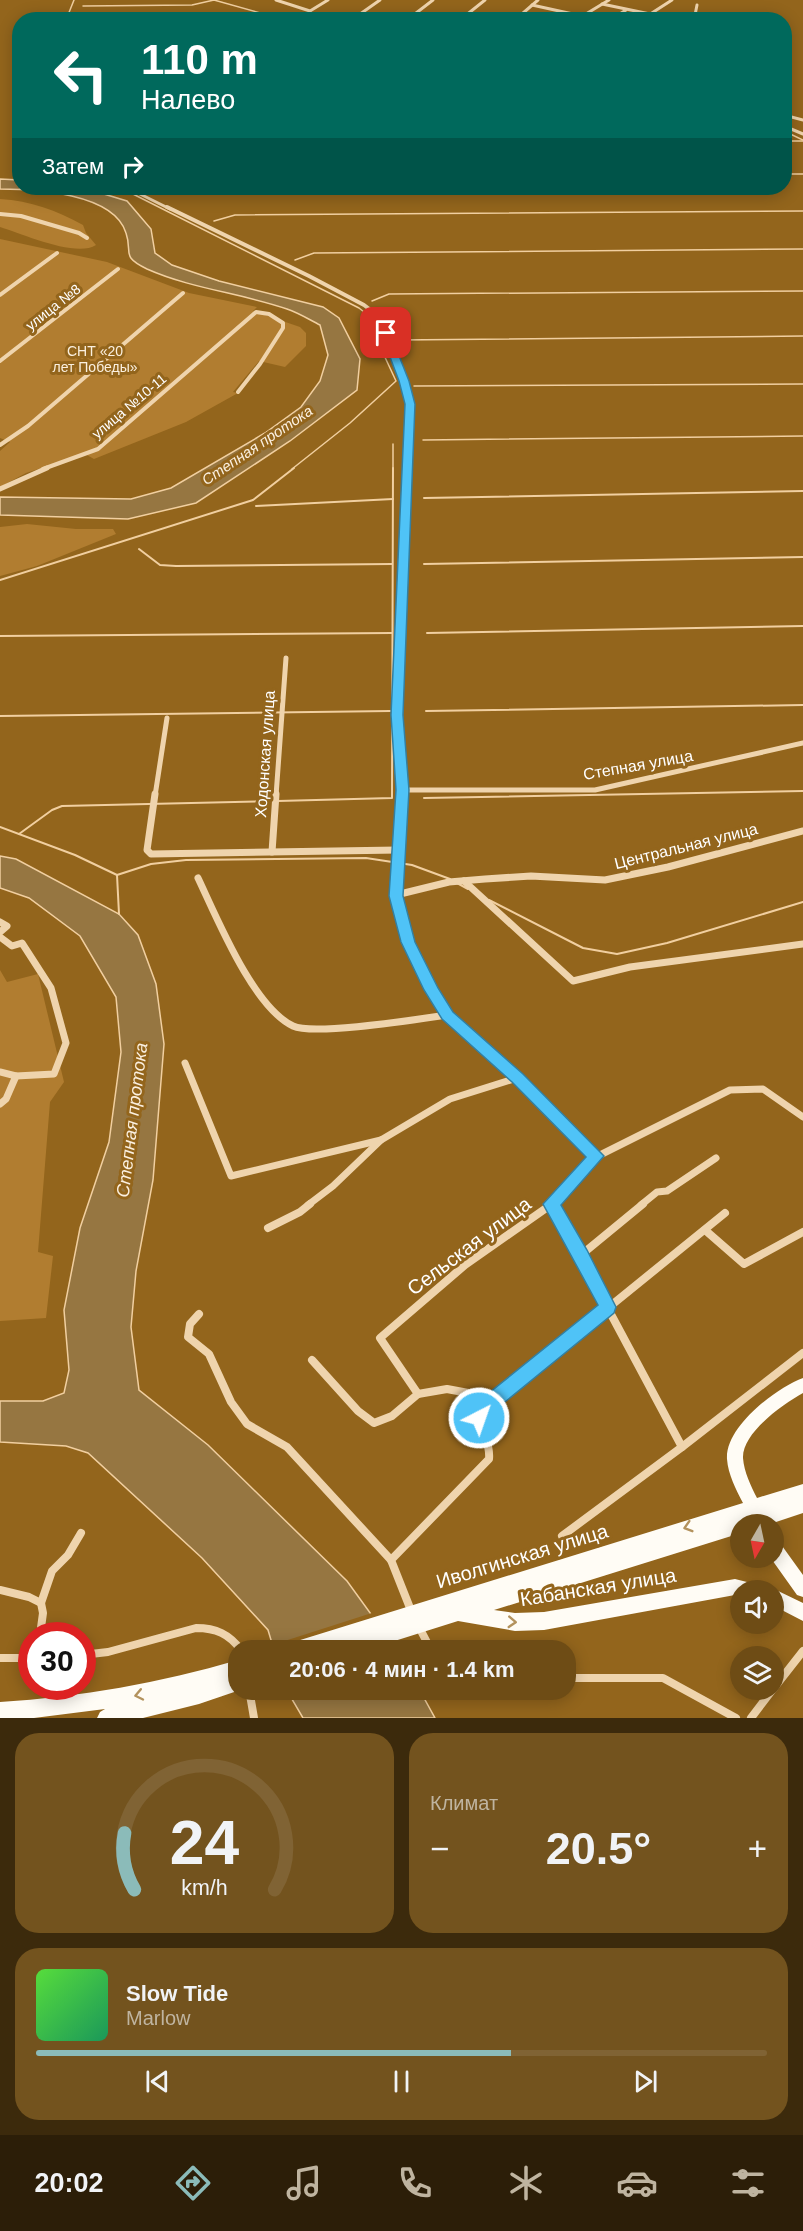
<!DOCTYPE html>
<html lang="ru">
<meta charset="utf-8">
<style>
:root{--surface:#6e4c15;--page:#73531e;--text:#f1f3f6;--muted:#bfb4a0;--line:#806334;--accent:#8bbbb9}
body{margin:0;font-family:Arial,sans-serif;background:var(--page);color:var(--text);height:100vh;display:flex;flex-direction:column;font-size:22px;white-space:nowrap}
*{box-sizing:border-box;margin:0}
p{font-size:20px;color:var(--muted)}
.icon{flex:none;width:33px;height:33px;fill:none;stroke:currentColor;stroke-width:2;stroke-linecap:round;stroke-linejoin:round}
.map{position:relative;height:1718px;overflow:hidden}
.side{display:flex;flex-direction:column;gap:15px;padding:15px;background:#3c2a0c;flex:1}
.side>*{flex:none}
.hud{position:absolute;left:12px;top:12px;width:780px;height:183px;border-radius:24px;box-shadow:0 3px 15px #0003;background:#00695c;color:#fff;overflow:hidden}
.needle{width:39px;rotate:189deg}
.tools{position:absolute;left:730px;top:1514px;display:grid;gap:12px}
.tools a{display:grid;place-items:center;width:54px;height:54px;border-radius:50%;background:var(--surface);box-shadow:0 3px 15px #0003;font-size:30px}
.speed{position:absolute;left:18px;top:1622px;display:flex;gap:12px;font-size:30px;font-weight:700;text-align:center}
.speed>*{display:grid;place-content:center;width:78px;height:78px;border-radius:50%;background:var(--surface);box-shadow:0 3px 15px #0003;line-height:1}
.speed .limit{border:9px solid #d22;background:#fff;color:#111}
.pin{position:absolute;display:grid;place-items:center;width:51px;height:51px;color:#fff;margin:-26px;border-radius:12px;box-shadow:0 3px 9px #0006}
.me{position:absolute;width:66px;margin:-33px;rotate:41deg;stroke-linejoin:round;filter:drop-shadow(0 0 4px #0008)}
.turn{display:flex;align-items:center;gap:21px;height:126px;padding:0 30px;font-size:27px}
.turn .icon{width:78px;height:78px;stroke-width:2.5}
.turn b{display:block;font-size:42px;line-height:51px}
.then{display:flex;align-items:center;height:57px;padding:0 30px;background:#0003;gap:12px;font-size:22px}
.big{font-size:45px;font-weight:700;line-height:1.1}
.side .widget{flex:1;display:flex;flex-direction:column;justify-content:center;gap:9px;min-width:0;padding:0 21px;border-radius:24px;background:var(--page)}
.side .dial{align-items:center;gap:0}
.dial svg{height:156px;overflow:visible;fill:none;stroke:var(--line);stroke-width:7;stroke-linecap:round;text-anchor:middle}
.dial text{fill:var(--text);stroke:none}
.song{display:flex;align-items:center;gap:18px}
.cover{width:72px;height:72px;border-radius:9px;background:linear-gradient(135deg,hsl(110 70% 55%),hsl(150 70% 35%))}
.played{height:6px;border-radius:3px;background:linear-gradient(90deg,var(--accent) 65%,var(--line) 65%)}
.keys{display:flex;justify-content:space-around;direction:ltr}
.heat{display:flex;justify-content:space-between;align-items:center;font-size:33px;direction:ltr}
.side .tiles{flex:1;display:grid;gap:15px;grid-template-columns:1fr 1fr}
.widget:last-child{grid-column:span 2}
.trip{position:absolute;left:228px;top:1640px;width:348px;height:60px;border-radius:24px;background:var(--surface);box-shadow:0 3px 15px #0003;font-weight:700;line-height:60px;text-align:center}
.dock{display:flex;height:96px;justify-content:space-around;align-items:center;background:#2c1e08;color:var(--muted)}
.dock .icon{width:42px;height:42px}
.dock .current{color:var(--accent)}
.dock b{font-size:27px;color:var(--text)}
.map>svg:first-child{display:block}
.green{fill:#b17d30}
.water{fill:#967641;stroke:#f1cfa0;stroke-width:1.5}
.pier{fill:#93651c}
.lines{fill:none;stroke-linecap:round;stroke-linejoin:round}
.stream-far1{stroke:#f1cfa0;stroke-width:1.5}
.stream{stroke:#f1cfa0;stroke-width:2}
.street-far4{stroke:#efd4ad;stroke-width:3}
.street-far3{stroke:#efd4ad;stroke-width:4}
.street-far2{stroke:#efd4ad;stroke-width:5}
.street-far1{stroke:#efd4ad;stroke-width:7}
.street{stroke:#efd4ad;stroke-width:8}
.primary{fill:#fffcf5;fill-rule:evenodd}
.oneway{stroke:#b3925d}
.route{fill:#4fc3f7;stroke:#337fa1;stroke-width:1.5}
.labels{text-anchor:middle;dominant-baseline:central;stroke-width:6;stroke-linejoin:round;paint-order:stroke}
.far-street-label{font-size:14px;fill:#fff;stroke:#93651c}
.far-park-label{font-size:14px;fill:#fbf0df;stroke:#93651c}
.far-water-label{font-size:15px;font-style:italic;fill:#fbf0e0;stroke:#93651c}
.street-label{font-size:16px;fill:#fff;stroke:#93651c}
.water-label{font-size:18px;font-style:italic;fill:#fbf0e0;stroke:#93651c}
.near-street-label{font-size:20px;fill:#fff;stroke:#93651c}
</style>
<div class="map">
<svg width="803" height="1718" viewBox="0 0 803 1718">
<rect width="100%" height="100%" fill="#93651c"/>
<g class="green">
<path d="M 0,199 C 31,201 56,210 83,225 L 86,233 L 96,245 C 76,258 23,234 0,227 Z"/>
<polygon points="0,239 107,262 189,293 257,307 253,311 300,327 306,333 306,346 285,367 259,361 233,392 238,393 186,422 94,459 85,454 26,473 0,487 0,451 10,442 0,438"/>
<polygon points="27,524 76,529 113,529 116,534 37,566 0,576 0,527"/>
<polygon points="0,970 7,982 38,974 64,1082 50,1102 38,1252 53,1256 46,1318 0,1321"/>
</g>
<g class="water">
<path d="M 0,179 L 19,180 L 20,188 L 84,188 L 127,201 L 151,229 L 155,253 L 172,265 L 219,281 L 323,307 L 339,318 L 360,359 L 357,390 L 290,441 L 196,503 L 128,519 L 0,515 L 0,497 L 131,499 L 171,488 L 265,433 L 301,407 L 320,381 L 328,355 L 320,325 C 310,320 299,313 287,309 C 241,293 192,289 147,269 C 120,256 133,253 126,233 C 114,193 35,189 0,189 Z"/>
<polygon points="0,856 16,859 119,914 138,935 156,984 164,1044 153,1180 136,1271 131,1327 139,1390 208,1445 347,1581 397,1650 274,1650 268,1630 202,1558 88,1453 66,1446 0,1442 0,1401 43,1401 64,1393 69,1370 64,1310 80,1228 109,1142 121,1052 116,997 80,936 29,898 0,888"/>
<polygon points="286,1689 419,1689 435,1718 303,1718"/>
</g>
<polygon class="pier" points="375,1612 396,1643 375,1650 271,1650 269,1646"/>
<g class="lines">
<g class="stream-far1">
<polyline points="83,6 192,5 214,0 285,20"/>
<polyline points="66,20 74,0"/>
<polyline points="784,131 803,140"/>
<polyline points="784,141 803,141"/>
<polyline points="20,147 16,159 20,163"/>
<polyline points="784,174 803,174"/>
<polyline points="121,188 359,308 364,312 396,381 350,423 292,469"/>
<polyline points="214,221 235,215 803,211"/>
<polyline points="295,260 314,253 803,249"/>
<polyline points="372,301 389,294 803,291"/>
<polyline points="397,340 803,336"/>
<polyline points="414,386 803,384"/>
<polyline points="423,440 803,436"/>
<polyline points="393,469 393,444"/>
</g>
<g class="stream">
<polyline points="424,498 803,491"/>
<polyline points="256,506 393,499"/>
<polyline points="139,549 160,565 176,566 392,564"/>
<polyline points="424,564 803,557"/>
<polyline points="0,580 253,500 294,468"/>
<polyline points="427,633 803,626"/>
<polyline points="0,636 392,633"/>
<polyline points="426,711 803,705"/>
<polyline points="0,716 390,711"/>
<polyline points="424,798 803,791"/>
<polyline points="278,801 392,798 393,468"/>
<polyline points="0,827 75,855 117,875 119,914"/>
<polyline points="19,834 52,810 62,806 272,801"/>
<polyline points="117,875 151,864 186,860 366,858 412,865 450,879"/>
<polyline points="457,883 468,889"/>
<polyline points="489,900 583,948 617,954 667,943 803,902"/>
</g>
<g class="street-far4">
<polyline points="276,0 310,11 328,0"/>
<polyline points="602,4 650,14"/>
<polyline points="532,5 582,16"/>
<polyline points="353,19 380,0"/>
<polyline points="407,20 433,0"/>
<polyline points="460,20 485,0"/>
<polyline points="515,20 538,0"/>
<polyline points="576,20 609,0"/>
<polyline points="610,20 626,10"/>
<polyline points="641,20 672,0"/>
<polyline points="694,20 697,5"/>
<polyline points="784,115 803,120"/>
<polyline points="784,126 803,134"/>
<polyline points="128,188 170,209"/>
</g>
<g class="street-far3">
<polyline points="167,207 309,276 364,305 381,318 410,404 407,469"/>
<polyline points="0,214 21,216 79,233 87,238"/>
<polyline points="0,295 57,253"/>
<polyline points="0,361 118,269"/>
<polyline points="0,445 28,426 183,293"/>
<polyline points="43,469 98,449 256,312 269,314 283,323 283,328 260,364 238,392"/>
</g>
<g class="street-far2">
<polyline points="0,489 47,468"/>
<polyline points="402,790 595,790 803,743"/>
<polyline points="155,796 167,718"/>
<polyline points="276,796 286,658"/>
<polyline points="402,796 397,715 407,468"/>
</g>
<g class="street-far1">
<polyline points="155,794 147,850 151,854 398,850"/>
<polyline points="402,794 396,895 408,942 431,990 447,1015 517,1078"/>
<polyline points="272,852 276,794"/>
<path d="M 198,878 C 217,918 253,1007 293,1026 C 314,1036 419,1019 447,1015"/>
<polyline points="464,881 573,981 630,967 803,944"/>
<polyline points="396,895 449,882 485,879 531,876 605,880 668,867 803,831"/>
<polyline points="0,922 7,926 0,932"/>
<polyline points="0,937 12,946 22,943 51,988 66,1043 54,1074 16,1076"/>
<polyline points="185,1063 231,1176 381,1140 450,1099 517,1078 596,1157"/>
<polyline points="0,1072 16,1076 6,1099 0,1104"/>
<polyline points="308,1205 333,1186 381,1140"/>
<polyline points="550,1205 596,1157 730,1090 763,1089 803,1117"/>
<polyline points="641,1205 657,1192 667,1191 716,1158"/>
</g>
<g class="street">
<polyline points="552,1204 682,1447 562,1536"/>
<polyline points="268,1228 300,1212 310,1204"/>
<polyline points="705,1230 744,1264 803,1232"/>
<polyline points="581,1255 643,1204"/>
<polyline points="199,1314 190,1324 188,1337 209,1354 231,1402 247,1424 287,1447 391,1560"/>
<polyline points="312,1360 358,1411 374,1423 392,1416 418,1394 380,1338 465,1265 552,1204"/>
<polyline points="418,1394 447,1389 495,1398"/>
<polyline points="682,1447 803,1353"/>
<polyline points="0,1590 29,1597 41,1603 43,1613 40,1635"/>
<polyline points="41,1603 52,1571 68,1555 81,1533"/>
<path d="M 412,1613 L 391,1560 L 489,1459 C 491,1442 479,1428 481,1411 L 725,1213"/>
<polyline points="419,1627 431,1650"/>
<path d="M 82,1655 L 108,1652 L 196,1628 C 216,1628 229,1634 241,1650"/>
<polyline points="0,1658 32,1658"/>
<polyline points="566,1678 663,1678 736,1718"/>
<polyline points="774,1688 803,1651"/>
<polyline points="249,1689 254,1718"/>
<polyline points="751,1718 773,1689"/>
</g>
<g class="primary">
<path d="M 803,1378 L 803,1393 C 783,1404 742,1433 743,1458 C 744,1472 751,1486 757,1498 L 803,1484 L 803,1513 L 770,1524 L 741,1524 L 741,1533 L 494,1610 L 515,1613 L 544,1612 L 735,1579 L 755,1584 L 758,1590 L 741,1590 L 741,1597 L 735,1595 L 544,1630 L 515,1631 L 458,1621 L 366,1650 L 288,1650 L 291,1644 L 297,1641 L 743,1503 C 736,1490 728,1474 727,1459 C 725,1427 776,1388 803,1378 Z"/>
<polygon points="774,1541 780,1543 803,1575 803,1597 797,1595 770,1557 774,1557"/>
<polygon points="774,1589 803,1603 803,1621 774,1606 774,1590 770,1590"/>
<path d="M 238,1660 L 238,1689 L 243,1689 L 199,1704 L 143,1718 L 97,1718 L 100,1712 L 105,1709 L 34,1718 L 0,1718 L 0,1702 C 81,1697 160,1683 238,1660 Z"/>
</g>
</g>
<defs><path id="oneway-chevron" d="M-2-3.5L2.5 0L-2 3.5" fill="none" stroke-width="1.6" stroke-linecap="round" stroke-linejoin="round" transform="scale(1.5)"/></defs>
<g class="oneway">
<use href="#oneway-chevron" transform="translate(688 1527) rotate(163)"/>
<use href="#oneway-chevron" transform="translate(512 1622) rotate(3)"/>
<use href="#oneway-chevron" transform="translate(139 1695) rotate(168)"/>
</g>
<polygon class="route" points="382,331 390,333 409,381 415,404 403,715 409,790 403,896 415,942 438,988 453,1012 523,1074 604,1156 561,1205 587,1250 616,1307 614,1313 489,1415 485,1424 479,1426 473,1424 470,1418 474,1405 598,1305 543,1204 586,1157 512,1082 442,1019 424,990 401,942 389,896 396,790 391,715 405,404 399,381 381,333"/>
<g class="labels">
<g class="far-street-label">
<text transform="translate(53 307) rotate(-38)">улица №8</text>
<text transform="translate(129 406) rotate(-40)">улица №10-11</text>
</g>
<g class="far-park-label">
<text x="95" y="351">СНТ «20<tspan x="95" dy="16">лет Победы»</tspan></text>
</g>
<g class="far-water-label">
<text transform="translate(257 445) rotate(-34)">Степная протока</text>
</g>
<g class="street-label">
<text transform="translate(265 754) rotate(-86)">Ходонская улица</text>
<text transform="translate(638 765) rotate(-10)">Степная улица</text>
<text transform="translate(686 846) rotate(-14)">Центральная улица</text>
</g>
<g class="water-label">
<text transform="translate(132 1120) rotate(-83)">Степная протока</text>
</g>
<g class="near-street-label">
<text transform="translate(469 1246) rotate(-37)">Сельская улица</text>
<text transform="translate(522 1556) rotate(-17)">Иволгинская улица</text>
<text transform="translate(598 1587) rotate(-9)">Кабанская улица</text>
</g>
</g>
</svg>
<div class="tools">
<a><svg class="needle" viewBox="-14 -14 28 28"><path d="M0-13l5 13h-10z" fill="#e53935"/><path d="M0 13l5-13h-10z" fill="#bfb4a0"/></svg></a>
<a><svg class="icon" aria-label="sound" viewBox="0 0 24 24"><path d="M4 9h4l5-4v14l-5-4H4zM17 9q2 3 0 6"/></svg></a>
<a><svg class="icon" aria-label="layers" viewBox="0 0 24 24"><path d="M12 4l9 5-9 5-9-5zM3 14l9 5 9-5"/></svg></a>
</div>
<div class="speed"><div class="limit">30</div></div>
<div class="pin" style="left:386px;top:333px;background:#d93025"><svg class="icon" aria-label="arrive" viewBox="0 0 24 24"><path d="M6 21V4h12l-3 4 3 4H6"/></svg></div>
<svg class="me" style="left:479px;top:1418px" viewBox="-20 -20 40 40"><circle r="17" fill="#4fc3f7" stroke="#fff" stroke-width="3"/><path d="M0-11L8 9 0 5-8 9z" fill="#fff"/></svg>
<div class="trip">20:06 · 4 мин · 1.4 km</div>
<div class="hud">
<div class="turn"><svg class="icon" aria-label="left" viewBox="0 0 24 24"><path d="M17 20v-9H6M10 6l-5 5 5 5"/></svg><div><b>110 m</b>Налево</div></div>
<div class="then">Затем<svg class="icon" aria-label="right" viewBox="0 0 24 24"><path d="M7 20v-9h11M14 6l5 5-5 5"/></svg></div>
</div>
</div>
<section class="side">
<div class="tiles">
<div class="widget dial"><svg viewBox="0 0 100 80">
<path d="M14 69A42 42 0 1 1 86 69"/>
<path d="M14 69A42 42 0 0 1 9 40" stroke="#8bbbb9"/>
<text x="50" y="56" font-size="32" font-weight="700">24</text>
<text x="50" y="72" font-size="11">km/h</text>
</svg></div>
<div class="widget"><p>Климат</p>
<div class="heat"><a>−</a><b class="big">20.5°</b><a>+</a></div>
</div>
<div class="widget">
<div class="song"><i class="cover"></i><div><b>Slow Tide</b><p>Marlow</p></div></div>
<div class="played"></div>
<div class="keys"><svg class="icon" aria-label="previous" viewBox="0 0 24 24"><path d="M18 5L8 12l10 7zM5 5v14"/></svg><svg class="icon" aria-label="pause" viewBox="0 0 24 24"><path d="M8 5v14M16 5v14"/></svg><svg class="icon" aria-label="next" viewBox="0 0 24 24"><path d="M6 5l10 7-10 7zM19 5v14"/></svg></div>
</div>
</div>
</section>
<nav class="dock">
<b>20:02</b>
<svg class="icon current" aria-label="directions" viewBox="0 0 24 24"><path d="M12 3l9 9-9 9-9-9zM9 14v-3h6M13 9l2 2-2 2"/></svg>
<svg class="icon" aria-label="music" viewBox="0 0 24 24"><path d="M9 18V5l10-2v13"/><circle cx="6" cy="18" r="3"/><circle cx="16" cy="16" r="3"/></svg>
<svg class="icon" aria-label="phone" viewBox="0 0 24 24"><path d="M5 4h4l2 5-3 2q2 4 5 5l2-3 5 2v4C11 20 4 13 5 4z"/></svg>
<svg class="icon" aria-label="climate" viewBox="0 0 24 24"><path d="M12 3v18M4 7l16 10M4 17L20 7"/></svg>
<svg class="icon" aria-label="car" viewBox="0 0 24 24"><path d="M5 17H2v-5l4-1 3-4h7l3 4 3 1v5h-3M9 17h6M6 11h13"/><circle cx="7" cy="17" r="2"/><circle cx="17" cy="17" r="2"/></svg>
<svg class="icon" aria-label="filters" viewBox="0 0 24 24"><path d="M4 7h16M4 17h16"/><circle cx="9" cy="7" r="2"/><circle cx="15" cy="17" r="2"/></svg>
</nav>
